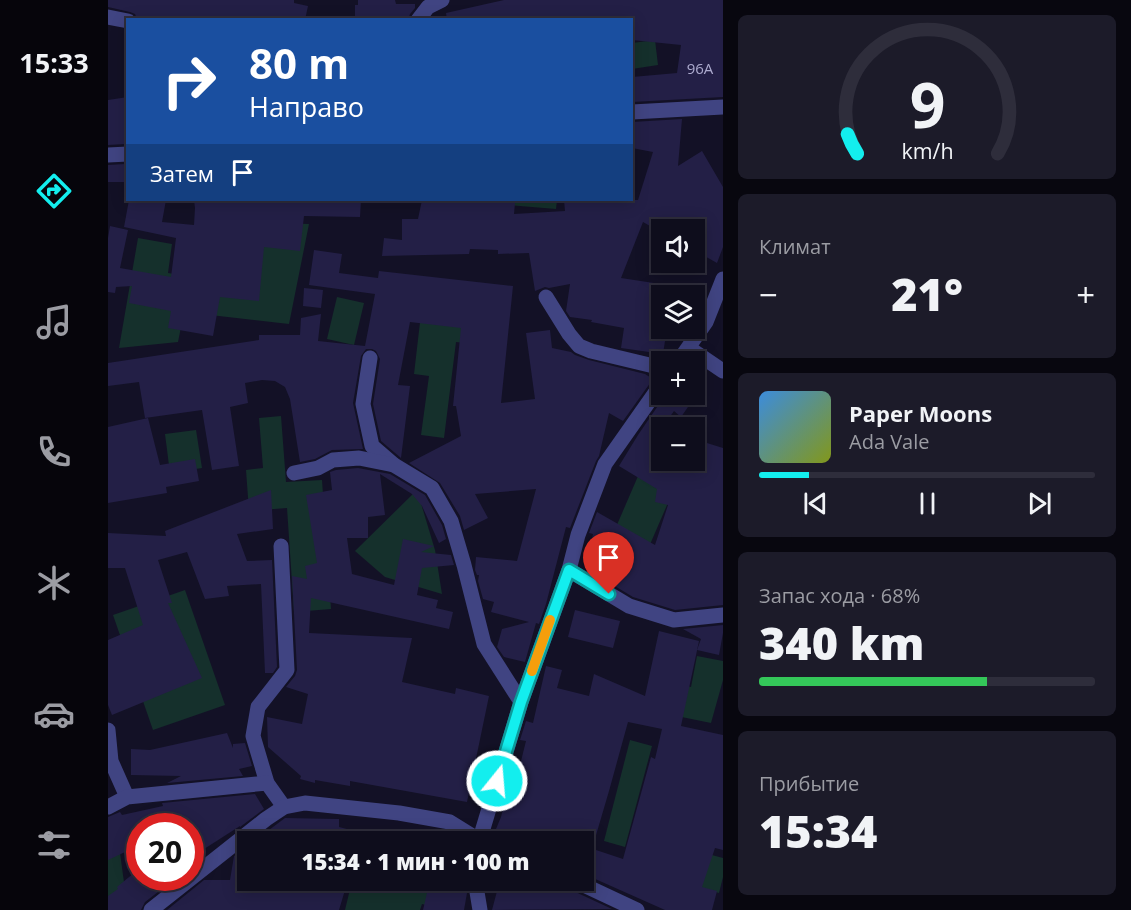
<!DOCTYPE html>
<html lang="ru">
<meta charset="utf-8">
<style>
:root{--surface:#0e0d1c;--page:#1c1b29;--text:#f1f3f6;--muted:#9b9ca3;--line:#2e2d3b;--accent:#13eeee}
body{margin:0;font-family:"Open Sans",sans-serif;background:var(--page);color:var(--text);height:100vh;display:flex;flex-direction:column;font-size:22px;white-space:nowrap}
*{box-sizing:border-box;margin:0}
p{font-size:20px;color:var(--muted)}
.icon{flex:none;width:33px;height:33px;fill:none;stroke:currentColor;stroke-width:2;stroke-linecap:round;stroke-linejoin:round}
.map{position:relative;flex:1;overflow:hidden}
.panel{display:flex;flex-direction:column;gap:15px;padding:15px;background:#08070f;width:408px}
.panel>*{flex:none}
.banner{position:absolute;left:18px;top:18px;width:507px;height:183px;border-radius:0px;box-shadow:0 3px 15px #0003,0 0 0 2px var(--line);background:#1a4fa0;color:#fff;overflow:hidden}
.tools{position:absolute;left:543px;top:219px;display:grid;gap:12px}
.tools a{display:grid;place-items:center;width:54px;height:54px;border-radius:0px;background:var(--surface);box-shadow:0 3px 15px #0003,0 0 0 2px var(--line);font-size:30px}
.speed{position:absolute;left:18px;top:813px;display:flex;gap:12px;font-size:30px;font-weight:700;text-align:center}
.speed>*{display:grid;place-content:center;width:78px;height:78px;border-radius:50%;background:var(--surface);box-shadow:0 3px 15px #0003,0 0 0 2px var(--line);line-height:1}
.speed .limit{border:9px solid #d22;background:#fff;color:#111}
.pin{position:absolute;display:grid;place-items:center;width:51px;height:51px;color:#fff;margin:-62px -26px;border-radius:50% 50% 50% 0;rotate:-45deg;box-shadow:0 0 6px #0007}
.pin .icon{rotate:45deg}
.me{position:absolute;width:66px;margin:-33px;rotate:17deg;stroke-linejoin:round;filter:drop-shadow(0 0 4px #0008)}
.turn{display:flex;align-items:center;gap:21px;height:126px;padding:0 24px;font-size:27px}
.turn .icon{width:78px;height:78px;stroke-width:2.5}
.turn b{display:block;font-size:42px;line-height:51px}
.then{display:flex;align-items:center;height:57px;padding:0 24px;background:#0003;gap:12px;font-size:22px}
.big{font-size:45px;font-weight:800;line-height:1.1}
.panel .widget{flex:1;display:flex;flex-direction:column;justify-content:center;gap:9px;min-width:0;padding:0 21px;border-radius:9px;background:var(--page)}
.panel .dial{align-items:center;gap:0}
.dial svg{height:156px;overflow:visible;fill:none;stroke:var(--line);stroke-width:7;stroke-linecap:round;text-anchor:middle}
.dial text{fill:var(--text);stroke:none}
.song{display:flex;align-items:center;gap:18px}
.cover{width:72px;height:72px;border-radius:9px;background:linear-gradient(135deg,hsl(210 70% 55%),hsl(70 70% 35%))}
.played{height:6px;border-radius:3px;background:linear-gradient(90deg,var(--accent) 15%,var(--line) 15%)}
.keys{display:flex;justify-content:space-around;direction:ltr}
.heat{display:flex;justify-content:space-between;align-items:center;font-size:33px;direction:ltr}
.charge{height:9px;border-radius:4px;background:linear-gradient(90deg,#34c759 68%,var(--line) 0)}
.trip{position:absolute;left:129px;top:831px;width:357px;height:60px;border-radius:0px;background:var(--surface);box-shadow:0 3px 15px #0003,0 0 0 2px var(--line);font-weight:800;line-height:60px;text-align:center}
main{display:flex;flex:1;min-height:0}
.menu{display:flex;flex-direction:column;width:108px;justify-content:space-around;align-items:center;background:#06050b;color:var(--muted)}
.menu .icon{width:42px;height:42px}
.menu .on{color:var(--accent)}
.menu b{font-size:27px;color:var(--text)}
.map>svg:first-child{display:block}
.green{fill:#15302c}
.building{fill:#231f46}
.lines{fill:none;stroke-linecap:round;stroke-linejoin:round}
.minor{stroke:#404482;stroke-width:15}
.route-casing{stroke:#0c9b9b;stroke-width:15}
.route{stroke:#13eeee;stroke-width:10}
.slow{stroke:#f59e0b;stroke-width:10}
.labels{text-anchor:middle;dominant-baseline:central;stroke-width:4.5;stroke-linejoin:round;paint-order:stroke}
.number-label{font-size:15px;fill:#acaace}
</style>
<main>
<nav class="menu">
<b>15:33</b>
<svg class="icon on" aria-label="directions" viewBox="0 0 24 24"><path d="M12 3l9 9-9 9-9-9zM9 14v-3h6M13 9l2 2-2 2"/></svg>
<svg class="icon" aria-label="music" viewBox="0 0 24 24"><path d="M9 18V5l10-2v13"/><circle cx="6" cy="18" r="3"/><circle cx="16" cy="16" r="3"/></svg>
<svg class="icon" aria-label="phone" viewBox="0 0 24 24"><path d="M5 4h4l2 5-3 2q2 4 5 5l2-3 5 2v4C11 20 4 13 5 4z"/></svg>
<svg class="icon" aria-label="climate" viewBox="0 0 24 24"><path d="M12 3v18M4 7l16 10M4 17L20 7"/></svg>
<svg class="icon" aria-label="car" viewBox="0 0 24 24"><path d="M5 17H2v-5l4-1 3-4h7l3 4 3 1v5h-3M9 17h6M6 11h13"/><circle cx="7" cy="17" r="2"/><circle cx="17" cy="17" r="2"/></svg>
<svg class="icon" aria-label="filters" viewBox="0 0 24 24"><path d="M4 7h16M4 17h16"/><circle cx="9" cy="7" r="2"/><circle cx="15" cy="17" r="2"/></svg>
</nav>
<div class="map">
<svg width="615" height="910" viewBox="0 0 615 910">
<rect width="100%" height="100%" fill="#131126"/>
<g class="green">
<polygon points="547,40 550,65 524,69 524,43"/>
<polygon points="400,200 449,200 448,209 400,205"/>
<polygon points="122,222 201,224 181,324 76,312 70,342 11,348 30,238 64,244 60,273 111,281"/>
<polygon points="316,288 373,295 367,344 348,342 336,438 313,435 321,376 306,374"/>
<polygon points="229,297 256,303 246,345 219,339"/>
<polygon points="173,416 178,482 214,480 223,609 186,612 179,508 141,511 138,470 155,468 151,418"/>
<polygon points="88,430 94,468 62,473 57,434"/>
<polygon points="540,453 554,460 575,468 537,556 502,541"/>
<polygon points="309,490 327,550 334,594 277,577 247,551"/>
<polygon points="77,590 117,705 45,730 5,615"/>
<polygon points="589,656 615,661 615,680 603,723 559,714 566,683 583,687"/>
<polygon points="522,740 544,746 517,847 496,841"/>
<polygon points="10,838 18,897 0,899 0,840"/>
<polygon points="559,843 615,858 615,877 611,893 581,885"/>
<polygon points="301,880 317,884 319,881 345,881 337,910 314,904 312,910 237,910 244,881"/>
</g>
<g class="building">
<polygon points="0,0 186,0 186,3 200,6 197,20 31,20 29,19 27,14 22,12 0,7"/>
<polygon points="250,0 287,0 288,4 307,4 307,8 302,14 300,20 247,20 247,5 250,5"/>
<polygon points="396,0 615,0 615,97 524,102 524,77 569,73 573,45 524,40 524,31 526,20 339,20 338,13"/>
<polygon points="20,97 20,136 17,137 17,144 0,145 0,100"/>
<polygon points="574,119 570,166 594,151 615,187 615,247 609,263 586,250 586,230 549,230 535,222 513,278 559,285 555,296 554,296 554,300 545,324 554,326 554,328 559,328 555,354 513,348 516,328 483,322 484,320 462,317 458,311 462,284 441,288 437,287 427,291 421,253 390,254 390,250 362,249 361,254 274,256 276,238 294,240 294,219 310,219 314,200 378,200 377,203 407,203 406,214 457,211 456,200 530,200 545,152 524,148 524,122"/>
<polygon points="17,164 18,182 0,182 0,165"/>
<polygon points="21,200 58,200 54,222 86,225 87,208 86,200 253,200 252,217 196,216 192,251 156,247 151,301 112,297 105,336 60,328 63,311 21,303 24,286 8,287 7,293 0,292 0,238 2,226 20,230 12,268 63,277 68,238 16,227"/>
<polygon points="206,250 234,254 231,273 270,278 271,271 405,286 393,403 427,399 418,333 442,330 444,348 463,352 467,355 481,360 537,374 545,379 515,421 501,413 491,456 488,461 462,528 458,527 438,604 431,624 428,623 417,662 396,657 389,647 394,629 421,622 383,612 386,602 375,599 370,581 371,575 369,575 367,570 368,557 409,561 428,489 367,494 380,518 356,530 352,516 332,483 301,463 353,436 348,406 345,406 353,328 302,322 290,385 302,386 293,458 273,441 265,404 272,359 268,351 264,349 258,349 253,356 245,403 255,449 224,450 207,459 192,462 182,399 177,387 167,381 154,380 137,383 140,403 122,407 131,466 104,470 94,410 37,418 31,382 0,386 0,363 151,340 151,335 192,335 193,318 213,314 210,341 257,346 267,294 201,285"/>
<polygon points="196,288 215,290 213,308 195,306"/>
<polygon points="558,394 589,394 573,417 566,411 554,428 554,460 586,460 586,439 615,448 615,605 567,610 525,597 477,568 485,534 481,533 489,512 547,545 560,505 547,502 549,489 511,466 530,435"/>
<polygon points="40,418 52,465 87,459 91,481 58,487 59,493 0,503 0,427"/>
<polygon points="250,468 282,474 317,495 334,525 338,539 331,543 314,506 304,494 272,474 277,515 260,517 260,538 239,538 244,574 286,585 295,539 326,546 313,552 343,555 346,565 314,568 309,595 330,600 328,608 345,612 341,629 203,598 201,633 304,638 294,682 347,694 348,688 381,696 359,802 242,781 242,786 207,780 207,783 192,779 193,776 160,747 159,717 194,724 200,694 178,687 187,676 189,670 184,576 199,579 197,566 209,563 198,495 224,490 222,472 228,470"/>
<polygon points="163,490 165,529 129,534 139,561 164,560 169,667 165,673 157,673 153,584 119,586 121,596 97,599 79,552 50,560 64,603 60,603 94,678 4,715 0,705 0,640 35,625 17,568 0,568 0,533 58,536 57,531"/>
<polygon points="467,610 512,621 505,648 460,637"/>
<polygon points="615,625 615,633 611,655 589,650 593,639 575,629"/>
<polygon points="551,631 591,641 573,726 615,735 615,850 607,848 594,887 609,891 604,910 557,910 476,874 476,846 515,859 543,757 547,759 554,729 520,722 501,791 486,842 398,842 389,839 392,831 388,829 393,817 402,780 408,781 418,741 412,740 418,721 425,723 438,666 454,670 449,688 481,696 486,674 537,696"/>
<polygon points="119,733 125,748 125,744 137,743 144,766 131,769 135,776 59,783 73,776 23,775 23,749 42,750"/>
<polygon points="147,794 156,809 132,827 132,826 82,858 82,826 80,822 71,826 32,826 32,845 0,860 0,817 12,812 14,815 55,806 54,803"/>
<polygon points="177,818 231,819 231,827 266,836 266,842 215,842 216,839 163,839 163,842 145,842"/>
<polygon points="140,846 140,880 240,880 231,910 59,910 96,880 122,880 126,856"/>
<polygon points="32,868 32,878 68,878 37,902 33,910 0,910 0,896 10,889 9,887"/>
<polygon points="322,880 351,880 357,882 359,893 356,910 315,910"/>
<polygon points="392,880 455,880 457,885 461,889 504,909 384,910"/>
</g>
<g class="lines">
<g class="minor">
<polyline points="0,17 20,21"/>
<polyline points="310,20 320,7 334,0"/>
<polyline points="524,112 615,107"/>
<polyline points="0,155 20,154"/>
<polyline points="438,297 461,334 471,346 483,351 554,368"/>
<polyline points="581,348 615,371"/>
<polyline points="262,358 255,404 264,446 286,465 324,488 343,521 356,565 376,644 413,702"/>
<polyline points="570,362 598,322 615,279"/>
<polyline points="186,473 210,468 225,460 251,458 286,465"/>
<polyline points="173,546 179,670 150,707 145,736 159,783 176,807"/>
<polyline points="461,570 521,606 566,620 615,615"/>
<polyline points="0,730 3,761 19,797"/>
<polyline points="0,807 19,797 159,783"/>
<polyline points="371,842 413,702 461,570 470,535 497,464 554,383"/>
<polyline points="367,880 372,910"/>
<polyline points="465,880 529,910"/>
<polyline points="43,910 158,819 176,807 197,803 291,813 342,822 371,840 377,842"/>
</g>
</g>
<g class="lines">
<defs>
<polyline id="route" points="389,781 413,702 461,570 501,594"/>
</defs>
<use href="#route" class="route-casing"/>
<use href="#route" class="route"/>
<polyline class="slow" points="424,671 442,620"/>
</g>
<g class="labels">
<g class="number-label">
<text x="592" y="68">96А</text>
</g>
</g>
</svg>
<div class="tools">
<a><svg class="icon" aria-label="sound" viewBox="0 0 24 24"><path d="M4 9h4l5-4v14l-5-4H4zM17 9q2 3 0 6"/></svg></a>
<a><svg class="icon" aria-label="layers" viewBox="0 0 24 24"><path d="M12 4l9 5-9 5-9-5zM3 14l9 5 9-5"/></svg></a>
<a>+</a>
<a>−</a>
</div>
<div class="speed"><div class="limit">20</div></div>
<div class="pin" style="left:501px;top:594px;background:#d93025"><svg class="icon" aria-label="arrive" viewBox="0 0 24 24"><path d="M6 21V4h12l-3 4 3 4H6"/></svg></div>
<svg class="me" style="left:389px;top:781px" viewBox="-20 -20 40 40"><circle r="17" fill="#13eeee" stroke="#fff" stroke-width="3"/><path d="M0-11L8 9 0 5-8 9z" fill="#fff"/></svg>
<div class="trip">15:34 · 1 мин · 100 m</div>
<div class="banner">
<div class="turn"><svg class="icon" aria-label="right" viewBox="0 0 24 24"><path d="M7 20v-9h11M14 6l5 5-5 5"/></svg><div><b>80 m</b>Направо</div></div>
<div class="then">Затем<svg class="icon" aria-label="arrive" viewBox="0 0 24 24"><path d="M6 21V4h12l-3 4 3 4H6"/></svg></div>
</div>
</div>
<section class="panel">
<div class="widget dial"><svg viewBox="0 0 100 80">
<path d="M14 69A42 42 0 1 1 86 69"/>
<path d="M14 69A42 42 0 0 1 9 59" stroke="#13eeee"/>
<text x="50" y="56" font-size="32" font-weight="700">9</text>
<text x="50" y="72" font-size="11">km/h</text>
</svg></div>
<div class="widget"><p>Климат</p>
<div class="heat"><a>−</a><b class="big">21°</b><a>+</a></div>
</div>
<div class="widget">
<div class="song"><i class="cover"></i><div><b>Paper Moons</b><p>Ada Vale</p></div></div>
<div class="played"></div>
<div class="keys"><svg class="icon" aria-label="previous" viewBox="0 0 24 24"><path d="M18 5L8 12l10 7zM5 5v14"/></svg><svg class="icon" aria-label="pause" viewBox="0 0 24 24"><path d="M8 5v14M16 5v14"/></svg><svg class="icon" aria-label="next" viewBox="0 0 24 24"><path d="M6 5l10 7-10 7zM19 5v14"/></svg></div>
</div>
<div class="widget"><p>Запас хода · 68%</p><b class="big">340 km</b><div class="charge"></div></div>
<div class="widget"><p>Прибытие</p><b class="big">15:34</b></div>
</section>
</main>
